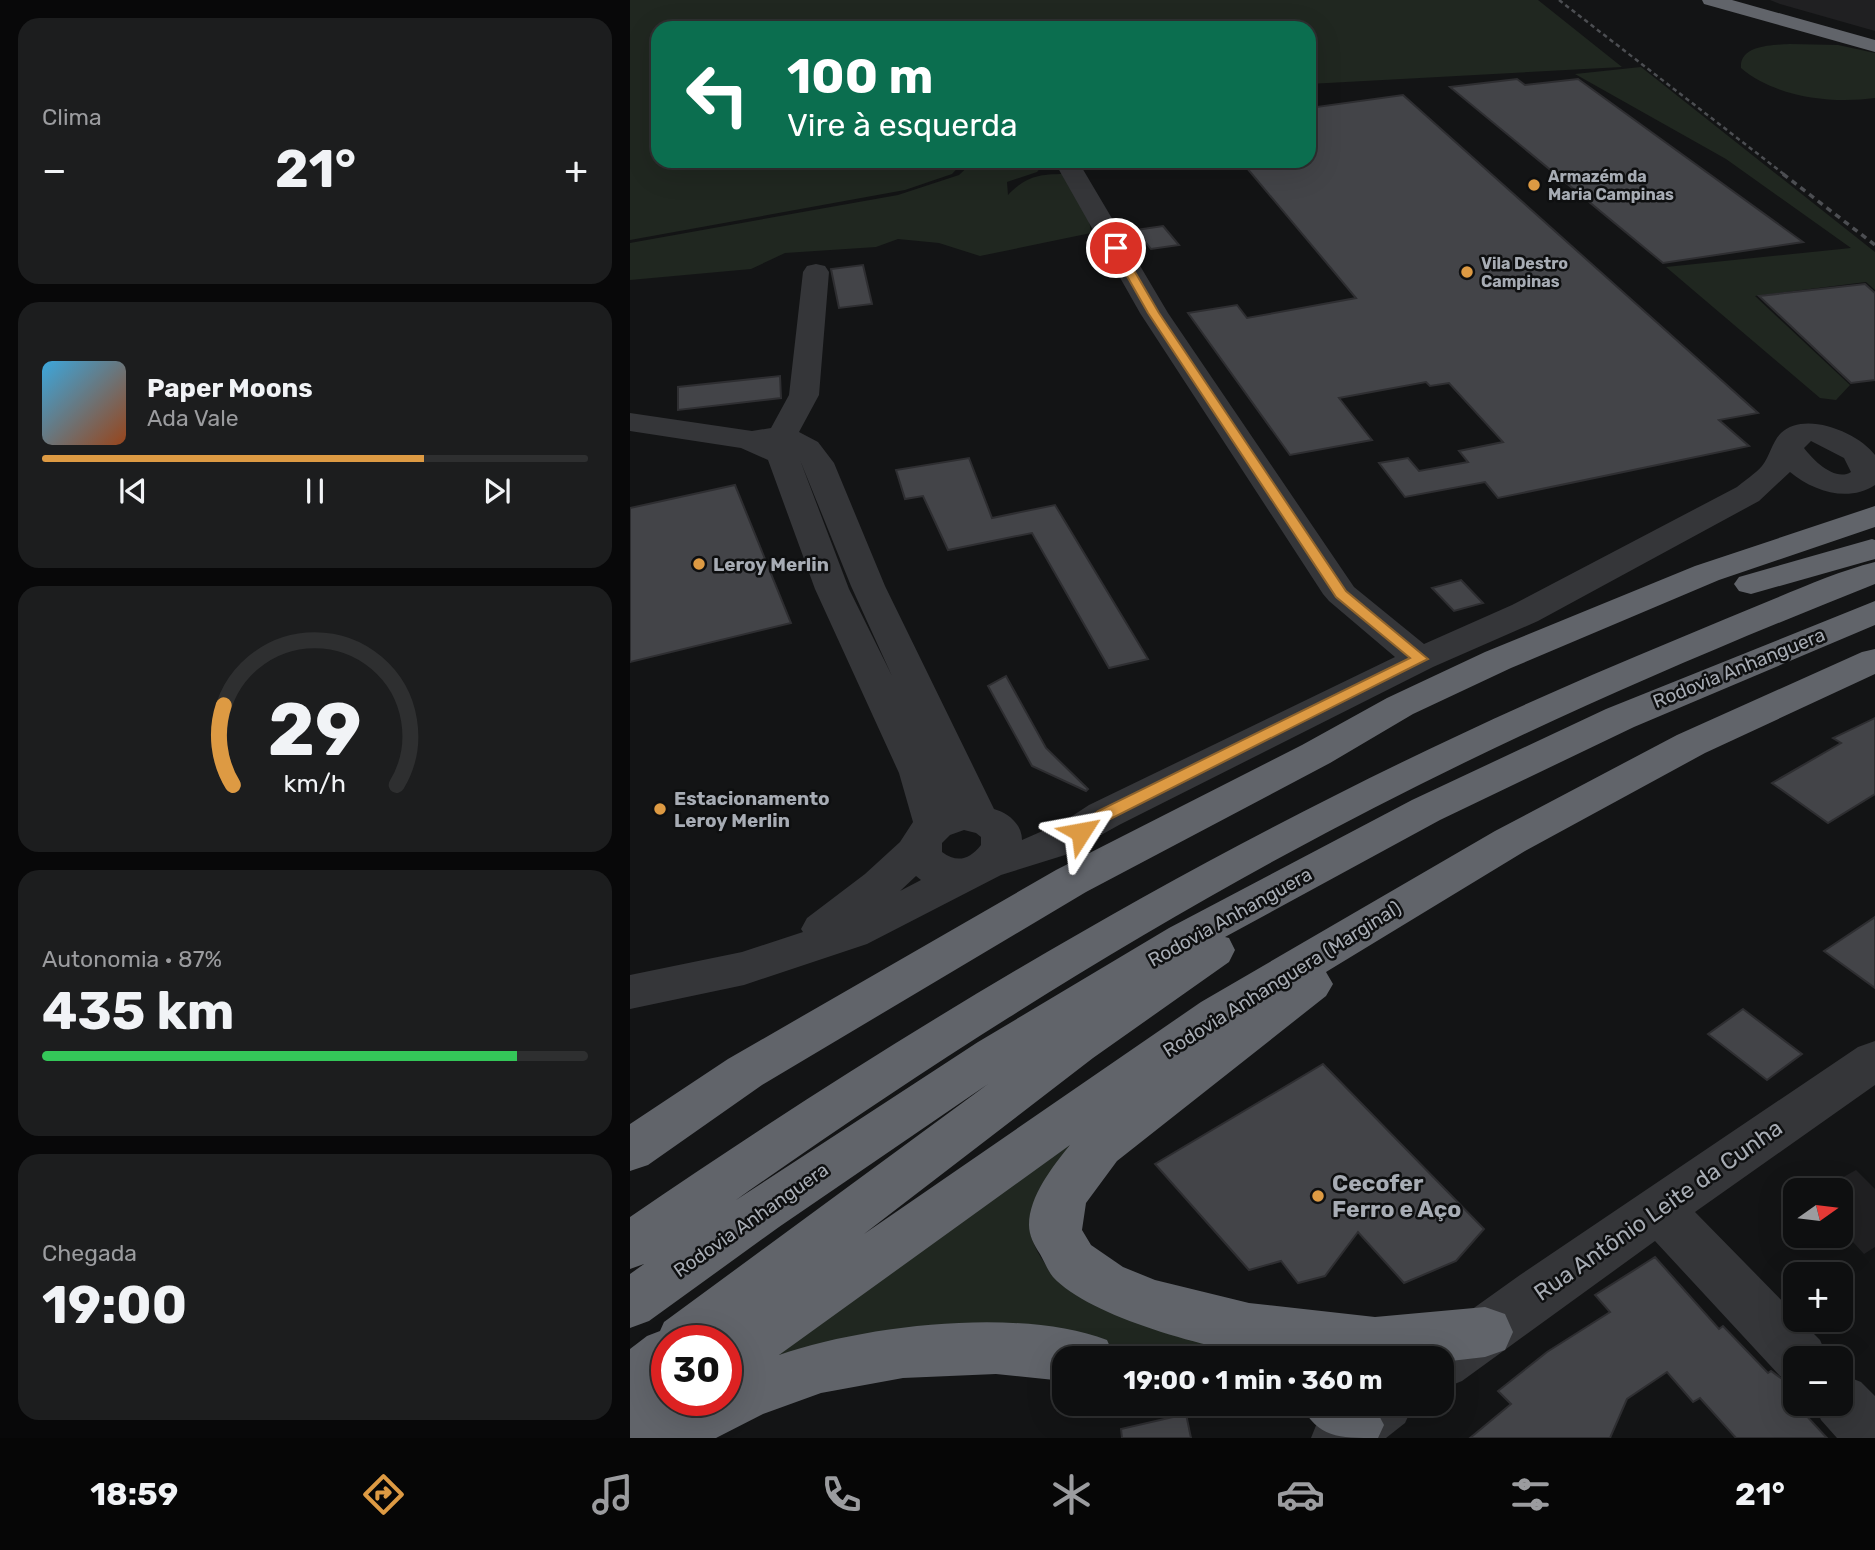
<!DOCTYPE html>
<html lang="pt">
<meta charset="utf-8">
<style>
:root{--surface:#0e0f10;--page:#1c1d1e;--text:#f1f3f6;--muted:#9b9c9f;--line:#2e2f30;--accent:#dd9a43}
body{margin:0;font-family:Rubik,sans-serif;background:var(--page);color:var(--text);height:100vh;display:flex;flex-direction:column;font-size:26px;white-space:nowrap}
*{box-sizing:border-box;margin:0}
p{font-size:23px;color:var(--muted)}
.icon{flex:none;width:38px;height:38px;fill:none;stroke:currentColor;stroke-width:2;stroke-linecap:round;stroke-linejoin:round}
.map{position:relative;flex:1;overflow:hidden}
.sheet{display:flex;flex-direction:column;gap:18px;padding:18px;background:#080809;width:630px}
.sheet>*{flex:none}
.guide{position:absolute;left:21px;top:21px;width:665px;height:147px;border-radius:21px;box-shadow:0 7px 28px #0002,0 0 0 2px var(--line);background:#0b6e4f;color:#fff;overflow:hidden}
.needle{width:46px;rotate:76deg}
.tools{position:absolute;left:1153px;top:1178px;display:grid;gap:14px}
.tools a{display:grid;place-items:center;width:70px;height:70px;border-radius:14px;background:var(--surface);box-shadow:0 7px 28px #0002,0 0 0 2px var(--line);font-size:35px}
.speed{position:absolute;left:21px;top:1325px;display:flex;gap:14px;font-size:35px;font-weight:700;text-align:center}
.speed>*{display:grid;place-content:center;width:91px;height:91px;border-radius:50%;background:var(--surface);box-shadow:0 7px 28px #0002,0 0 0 2px var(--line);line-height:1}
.speed .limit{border:10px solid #d22;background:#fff;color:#111}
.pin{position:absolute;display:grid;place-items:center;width:60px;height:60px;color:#fff;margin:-30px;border:4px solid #fff;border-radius:50%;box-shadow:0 2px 7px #0007}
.me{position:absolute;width:77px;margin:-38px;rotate:56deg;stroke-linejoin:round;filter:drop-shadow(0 0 5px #0008)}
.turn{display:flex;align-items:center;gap:24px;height:147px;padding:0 21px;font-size:32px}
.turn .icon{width:91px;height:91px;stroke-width:2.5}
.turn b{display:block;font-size:49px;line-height:60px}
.big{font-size:52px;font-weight:700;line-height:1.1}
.sheet .tile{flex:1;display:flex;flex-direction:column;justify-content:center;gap:10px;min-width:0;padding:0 24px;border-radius:21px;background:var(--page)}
.sheet .dial{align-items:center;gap:0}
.dial svg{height:182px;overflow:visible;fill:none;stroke:var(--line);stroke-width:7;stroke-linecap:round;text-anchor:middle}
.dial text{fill:var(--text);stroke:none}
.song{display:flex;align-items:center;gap:21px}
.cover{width:84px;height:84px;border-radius:10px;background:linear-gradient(135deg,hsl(200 70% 55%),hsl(20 70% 35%))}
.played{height:7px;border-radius:4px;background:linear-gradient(90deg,var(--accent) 70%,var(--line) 70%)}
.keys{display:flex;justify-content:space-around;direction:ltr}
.heat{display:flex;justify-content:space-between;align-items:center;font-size:38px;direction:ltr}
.charge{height:10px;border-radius:5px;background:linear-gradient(90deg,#34c759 87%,var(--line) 0)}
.trip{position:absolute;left:422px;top:1346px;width:402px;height:70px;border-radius:21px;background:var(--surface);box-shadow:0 7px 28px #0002,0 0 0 2px var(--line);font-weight:700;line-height:70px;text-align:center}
.dock{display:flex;height:112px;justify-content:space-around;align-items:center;background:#060606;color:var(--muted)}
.dock .icon{width:49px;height:49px}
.dock .active{color:var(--accent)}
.dock b{font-size:32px;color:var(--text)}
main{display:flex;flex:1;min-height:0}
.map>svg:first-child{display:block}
.built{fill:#202022}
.green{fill:#202720}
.building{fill:#434448;stroke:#2e2e31;stroke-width:2}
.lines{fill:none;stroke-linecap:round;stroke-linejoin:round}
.minor{fill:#353639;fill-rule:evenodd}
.highway{fill:#61646a;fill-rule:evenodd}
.rail-far1{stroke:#4c4e52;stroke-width:2.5;stroke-dasharray:4.5 3.5;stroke-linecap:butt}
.rail{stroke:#4c4e52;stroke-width:3.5;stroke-dasharray:6 5;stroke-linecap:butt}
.route{fill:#dd9a43;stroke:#90642c;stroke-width:2}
.poi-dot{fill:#dd9a43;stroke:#0e0f10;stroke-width:2.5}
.labels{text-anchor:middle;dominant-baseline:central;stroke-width:5;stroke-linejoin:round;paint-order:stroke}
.far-poi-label{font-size:16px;font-weight:bold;fill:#a7acb4;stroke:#0e0f10;text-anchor:start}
.poi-label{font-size:19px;font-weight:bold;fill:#a7acb4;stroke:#0e0f10;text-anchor:start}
.street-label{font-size:19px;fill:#a7acb4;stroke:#0e0f10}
.near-poi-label{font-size:23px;font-weight:bold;fill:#a7acb4;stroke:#0e0f10;text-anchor:start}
.near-street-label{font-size:23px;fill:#a7acb4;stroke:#0e0f10}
</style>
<main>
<section class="sheet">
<div class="tile"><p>Clima</p>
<div class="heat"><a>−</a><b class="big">21°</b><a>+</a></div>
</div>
<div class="tile">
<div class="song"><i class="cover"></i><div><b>Paper Moons</b><p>Ada Vale</p></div></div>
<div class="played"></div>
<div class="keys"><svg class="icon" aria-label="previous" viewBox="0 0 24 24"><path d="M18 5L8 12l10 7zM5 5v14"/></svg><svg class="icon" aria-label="pause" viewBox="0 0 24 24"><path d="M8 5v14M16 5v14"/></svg><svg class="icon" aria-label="next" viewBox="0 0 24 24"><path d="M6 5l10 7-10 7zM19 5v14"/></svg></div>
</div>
<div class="tile dial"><svg viewBox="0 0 100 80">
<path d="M14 69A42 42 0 1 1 86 69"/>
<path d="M14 69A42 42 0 0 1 10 34" stroke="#dd9a43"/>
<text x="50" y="56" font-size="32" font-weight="700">29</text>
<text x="50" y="72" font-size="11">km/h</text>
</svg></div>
<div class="tile"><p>Autonomia · 87%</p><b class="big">435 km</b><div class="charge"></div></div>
<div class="tile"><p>Chegada</p><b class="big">19:00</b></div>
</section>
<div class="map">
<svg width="1245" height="1438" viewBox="0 0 1245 1438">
<rect width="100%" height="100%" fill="#131415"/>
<g class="built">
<polygon points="1140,0 1245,0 1245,31 1150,4"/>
<polygon points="1226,1170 1245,1189 1245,1247 1234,1254 1211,1229 1211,1190 1190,1190"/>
</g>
<g class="green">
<polygon points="0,0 908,0 992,67 679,84 679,28 28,28 28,161 334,161 322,174 275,190 0,240"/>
<path d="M 1159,44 L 1208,45 L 1245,53 L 1245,98 C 1201,104 1145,97 1111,68 C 1109,45 1143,45 1159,44 Z"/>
<polygon points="1011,67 1245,252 1245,290 1236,282 1125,296 1220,385 1206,400 1190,398 1036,267 1221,248 1096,159 945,74"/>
<path d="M 344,161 L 416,161 L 407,172 L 377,182 L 378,195 C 397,175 411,174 438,174 L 458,212 L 461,233 L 350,256 L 309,243 L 268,239 L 246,247 L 155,253 L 121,269 L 0,280 L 0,243 L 268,195 L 329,175 Z"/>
<path d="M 442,1143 C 403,1197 377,1224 429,1281 L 613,1337 L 612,1354 L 485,1347 L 400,1336 L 150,1360 L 143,1349 Z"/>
</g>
<g class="building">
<polygon points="887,79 895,85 948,79 1173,242 1033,263 820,87"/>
<polygon points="773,95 1128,413 1089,420 1119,446 868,498 855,482 775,497 749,463 778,458 789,471 838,462 829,451 873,442 819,383 800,386 796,382 709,398 742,440 660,455 558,313 607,305 617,318 726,298 611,161 679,161 679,108"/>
<polygon points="533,226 549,245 521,249 506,230"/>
<polygon points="233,265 242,304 209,308 201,269"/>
<polygon points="1235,284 1245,293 1245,380 1221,383 1129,296"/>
<polygon points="150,376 151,398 48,410 48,387"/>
<polygon points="339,458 362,518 425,505 518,659 479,668 402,533 318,550 293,496 275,499 266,470"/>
<polygon points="105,485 161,623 0,662 0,508"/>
<polygon points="831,580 853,603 824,611 802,588"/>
<polygon points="376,676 416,748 458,789 456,791 402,766 358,686"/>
<polygon points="1245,718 1245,794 1198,823 1142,783 1211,743 1203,738"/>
<polygon points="1245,917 1245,988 1194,951"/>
<polygon points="1113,1009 1172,1054 1137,1080 1078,1034"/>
<polygon points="693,1064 854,1229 826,1261 774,1283 728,1232 695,1276 668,1283 651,1261 619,1270 525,1164"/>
<polygon points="1025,1257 1089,1329 1093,1326 1138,1373 1141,1371 1155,1381 1166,1392 1166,1404 1178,1405 1171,1410 1197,1438 1106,1438 1070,1398 1063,1402 1037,1372 997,1399 980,1438 840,1438 881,1404 868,1391 917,1352 980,1312 965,1295"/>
<polygon points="556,1414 561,1438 492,1438 491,1429"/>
</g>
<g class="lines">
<g class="minor">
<path d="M 424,161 L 448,161 L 538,313 L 724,587 L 794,644 L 882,605 L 1107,487 C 1115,480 1125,474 1132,466 C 1140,456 1142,442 1151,433 C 1175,410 1229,433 1245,455 L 1245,485 C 1218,503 1183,491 1160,472 L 1129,501 L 908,621 L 803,667 L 489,825 L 435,855 L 371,875 L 237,944 L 114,985 L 0,1009 L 0,975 L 112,952 L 173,932 L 171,929 L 177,918 L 235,874 L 270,842 L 283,822 L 269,773 L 185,589 L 138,460 L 111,448 L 0,431 L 0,413 L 122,431 L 141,428 L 159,395 L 173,272 L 177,266 L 186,264 L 195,266 L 199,272 L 189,395 L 169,432 L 188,442 L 204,463 L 255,586 L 364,809 C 378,813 392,824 392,840 L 433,822 L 459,805 L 765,657 L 699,601 L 693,594 L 510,313 ZM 1181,441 L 1214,458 L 1221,472 C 1205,482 1183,460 1174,448 ZM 170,460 L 221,586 L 262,676 L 219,589 ZM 334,830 L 346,833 L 351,837 L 351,845 C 339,860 327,863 312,852 L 312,843 L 320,835 ZM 286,876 L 291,880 L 270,891 Z"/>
<polygon points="1245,1041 1245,1085 1065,1212 1166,1315 1166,1320 1170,1320 1190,1340 1198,1358 1166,1358 1166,1382 1150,1376 1025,1241 832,1381 812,1389 812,1358 786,1358 792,1345 890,1275 1228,1047"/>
<polygon points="1211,1374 1231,1382 1245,1396 1245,1438 1207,1438 1191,1420 1184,1404 1211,1404"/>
<polygon points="710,1404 784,1404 775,1423 756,1438 681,1438 689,1418"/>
</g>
<g class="highway">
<polygon points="1072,0 1102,0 1245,40 1245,52 1074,4"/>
<polygon points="1245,506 1245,527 1089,580 881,668 783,714 700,763 456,892 132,1085 18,1165 0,1171 0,1124 98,1059 426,870 672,745 757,698 855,652 1065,566"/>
<polygon points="1242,539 1245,540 1245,559 1121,594 1109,591 1104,584 1109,577"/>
<path d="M 1245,562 L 1245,584 C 1043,664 843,752 653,856 C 464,959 282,1076 106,1200 L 348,1042 L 539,928 L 782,800 L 976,709 L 1245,601 L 1245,625 L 1004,727 L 810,820 L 595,937 L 599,938 L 605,950 L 599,962 L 463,1058 L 234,1234 L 571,1002 L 865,831 L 1047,735 L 1232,652 L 1245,649 L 1245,674 L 1075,753 L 895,851 L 696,972 L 703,984 L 696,996 L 487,1161 L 456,1203 L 452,1230 L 461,1245 L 493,1267 L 525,1280 L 619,1303 L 745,1317 L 855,1307 L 875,1314 L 883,1332 L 875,1350 L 855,1357 L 812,1362 L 812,1358 C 759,1358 705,1362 652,1358 C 596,1354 461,1319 423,1277 C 418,1271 414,1261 410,1254 C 404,1245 399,1235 399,1225 C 399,1196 423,1166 440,1145 L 149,1355 C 236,1325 390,1307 477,1340 L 485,1358 L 434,1358 L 434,1381 L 366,1374 L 273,1378 L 191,1393 L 133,1414 L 86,1438 L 0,1438 L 0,1349 L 17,1336 L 30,1331 L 34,1322 L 358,1084 L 149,1227 L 19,1321 L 0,1328 L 0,1274 L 14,1264 L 0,1269 L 0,1217 C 305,1008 622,822 962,675 C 1021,650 1080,625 1139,601 C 1173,587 1209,571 1245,562 ZM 37,1340 L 96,1340 L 96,1400 L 37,1400 Z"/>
<path d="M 670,1404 L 743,1404 L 754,1425 L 748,1438 C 707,1438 689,1438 670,1404 Z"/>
</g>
<polyline class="rail-far1" points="929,0 1155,175"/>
<polyline class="rail" points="1153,174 1245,245"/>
</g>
<polygon class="route" points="486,245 491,248 529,313 716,591 798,659 480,819 451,838 442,832 468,811 780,658 706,597 518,313 481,248"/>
<g class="poi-dot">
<circle cx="904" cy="185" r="7"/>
<circle cx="837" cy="272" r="7"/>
<circle cx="69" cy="564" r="7"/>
<circle cx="30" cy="809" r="7"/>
<circle cx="688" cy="1196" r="7"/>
</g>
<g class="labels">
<g class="far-poi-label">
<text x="918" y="176">Armazém da<tspan x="918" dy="18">Maria Campinas</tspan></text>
<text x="851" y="263">Vila Destro<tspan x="851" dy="18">Campinas</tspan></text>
</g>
<g class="poi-label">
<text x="83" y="564">Leroy Merlin</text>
<text x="44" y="798">Estacionamento<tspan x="44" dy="22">Leroy Merlin</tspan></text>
</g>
<g class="street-label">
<text transform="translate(1109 668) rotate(-22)">Rodovia Anhanguera</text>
<text transform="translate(600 917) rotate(-29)">Rodovia Anhanguera</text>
<text transform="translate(652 979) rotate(-32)">Rodovia Anhanguera (Marginal)</text>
<text transform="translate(121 1220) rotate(-35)">Rodovia Anhanguera</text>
</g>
<g class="near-poi-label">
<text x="702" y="1183">Cecofer<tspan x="702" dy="26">Ferro e Aço</tspan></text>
</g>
<g class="near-street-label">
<text transform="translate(1028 1210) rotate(-35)">Rua Antônio Leite da Cunha</text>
</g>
</g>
</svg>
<div class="tools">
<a><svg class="needle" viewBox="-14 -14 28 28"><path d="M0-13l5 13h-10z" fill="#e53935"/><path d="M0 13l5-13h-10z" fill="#9b9c9f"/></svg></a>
<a>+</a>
<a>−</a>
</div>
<div class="speed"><div class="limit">30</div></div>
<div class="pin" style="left:486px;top:248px;background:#d93025"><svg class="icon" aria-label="arrive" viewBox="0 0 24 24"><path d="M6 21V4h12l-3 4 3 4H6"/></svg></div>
<svg class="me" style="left:451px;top:832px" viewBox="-20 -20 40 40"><path d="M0-17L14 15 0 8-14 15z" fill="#dd9a43" stroke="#fff" stroke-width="4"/></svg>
<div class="trip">19:00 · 1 min · 360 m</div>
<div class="guide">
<div class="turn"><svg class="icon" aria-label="left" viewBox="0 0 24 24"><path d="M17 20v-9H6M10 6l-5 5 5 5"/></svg><div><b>100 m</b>Vire à esquerda</div></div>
</div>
</div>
</main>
<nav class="dock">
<b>18:59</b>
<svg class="icon active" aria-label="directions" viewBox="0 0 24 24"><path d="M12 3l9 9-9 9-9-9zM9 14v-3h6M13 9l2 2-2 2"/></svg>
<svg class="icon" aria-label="music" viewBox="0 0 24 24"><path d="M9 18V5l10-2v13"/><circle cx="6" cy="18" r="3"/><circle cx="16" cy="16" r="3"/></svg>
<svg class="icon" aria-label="phone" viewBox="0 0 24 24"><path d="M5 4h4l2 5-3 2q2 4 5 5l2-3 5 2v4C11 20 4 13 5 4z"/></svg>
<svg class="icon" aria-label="climate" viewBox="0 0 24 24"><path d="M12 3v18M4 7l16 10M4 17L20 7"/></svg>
<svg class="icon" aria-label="car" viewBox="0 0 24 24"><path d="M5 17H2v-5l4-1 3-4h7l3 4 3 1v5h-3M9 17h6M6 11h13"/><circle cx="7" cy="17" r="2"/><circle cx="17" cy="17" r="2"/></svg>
<svg class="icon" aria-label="filters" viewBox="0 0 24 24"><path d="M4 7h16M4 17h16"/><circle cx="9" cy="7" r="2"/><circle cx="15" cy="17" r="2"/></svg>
<b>21°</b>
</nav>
